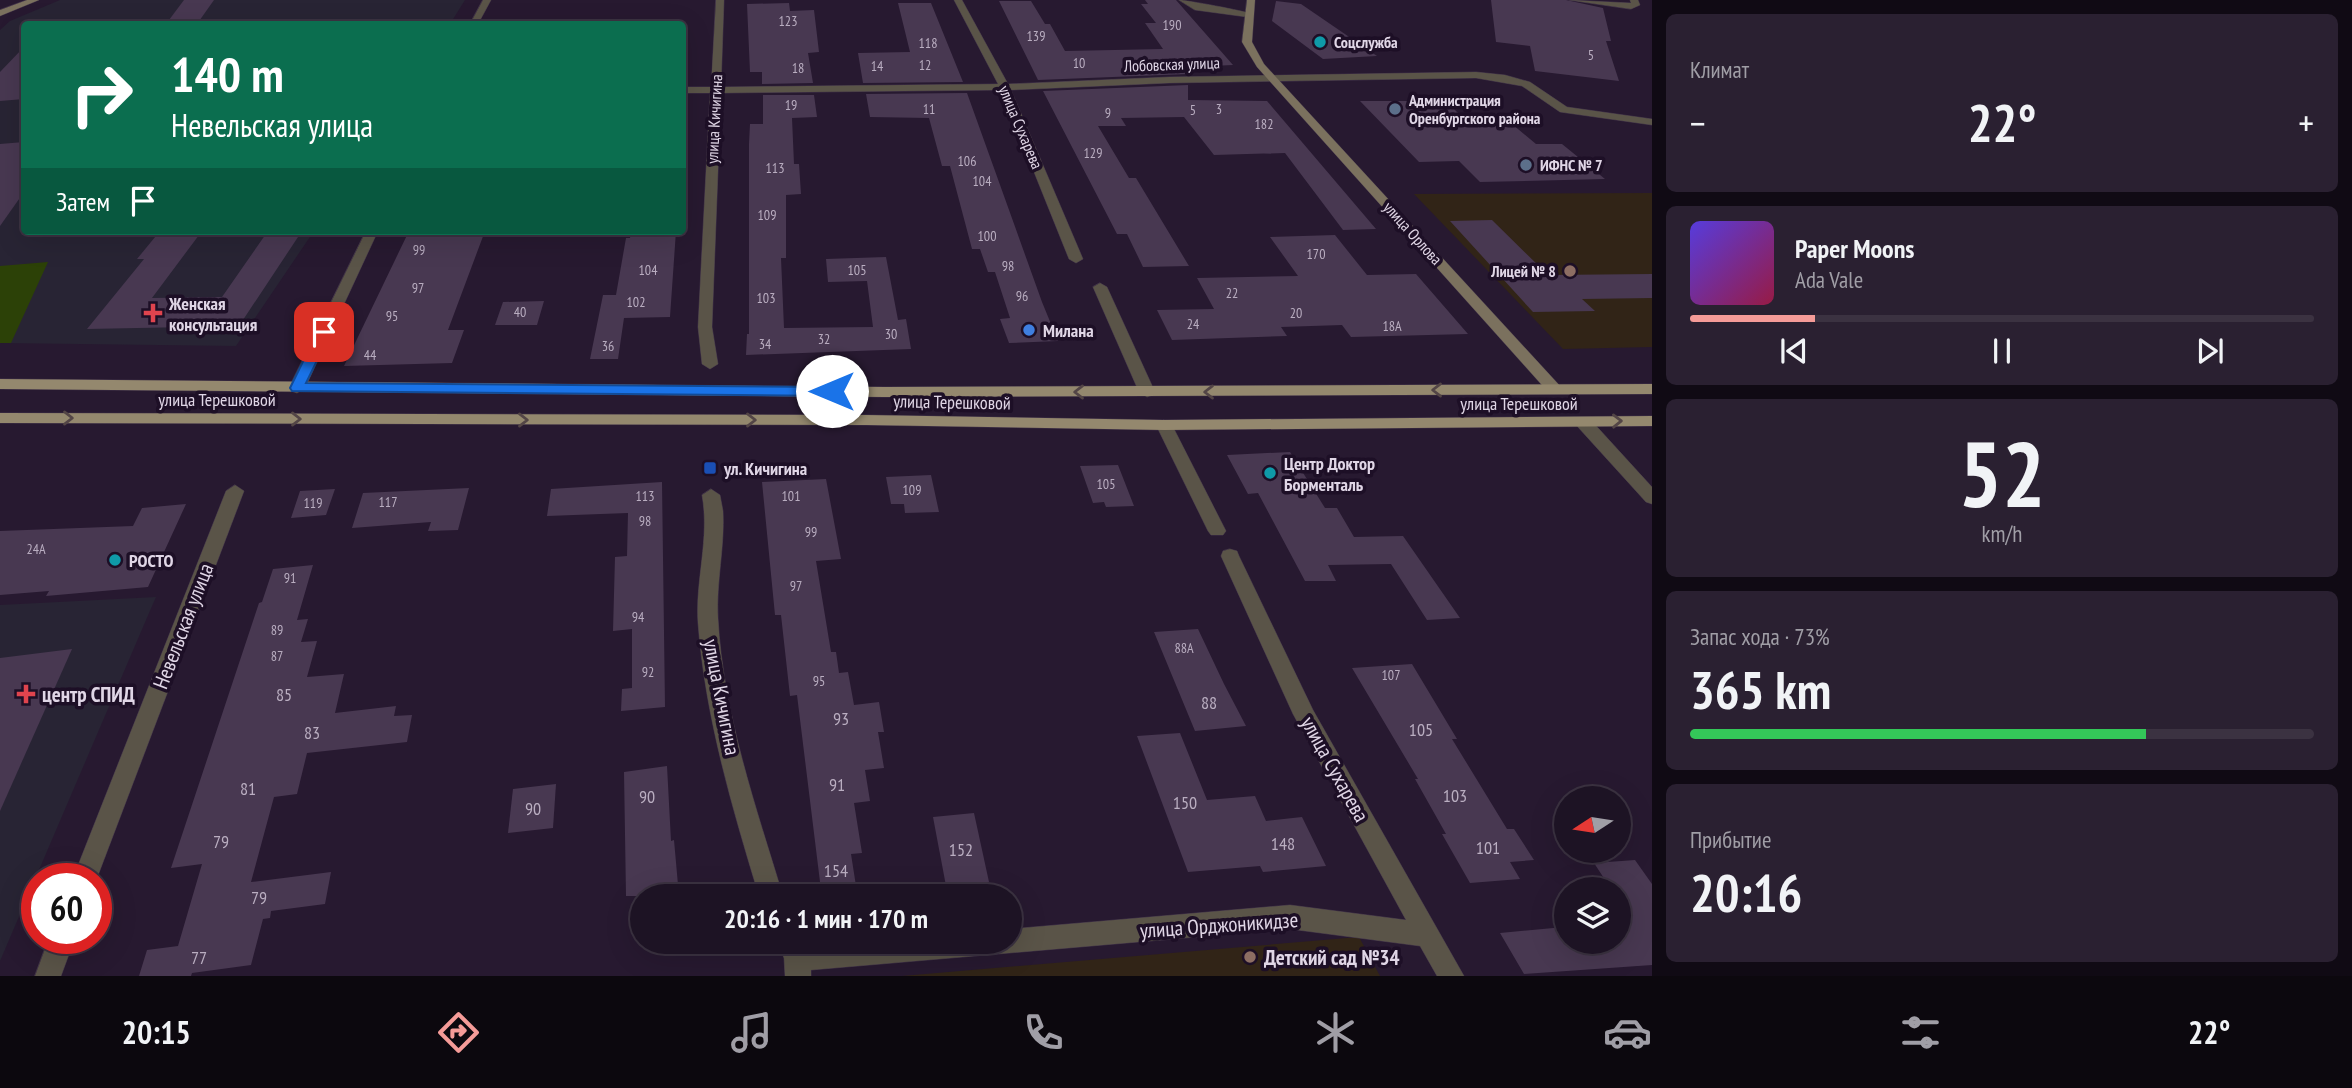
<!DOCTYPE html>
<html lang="ru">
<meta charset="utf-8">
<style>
:root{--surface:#1d1324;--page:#2a2031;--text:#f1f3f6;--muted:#a09ea6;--line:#3b3241;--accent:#f59b98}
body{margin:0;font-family:"PT Sans Narrow",sans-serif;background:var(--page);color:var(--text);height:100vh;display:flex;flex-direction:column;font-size:26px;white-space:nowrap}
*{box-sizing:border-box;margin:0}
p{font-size:23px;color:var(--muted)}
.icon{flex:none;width:38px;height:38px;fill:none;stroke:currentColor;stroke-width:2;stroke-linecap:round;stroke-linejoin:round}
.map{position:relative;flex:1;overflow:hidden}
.drawer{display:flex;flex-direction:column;gap:14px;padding:14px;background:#100a14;width:700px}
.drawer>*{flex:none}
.hud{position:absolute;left:21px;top:21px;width:665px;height:214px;border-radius:7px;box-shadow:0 7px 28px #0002,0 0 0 2px var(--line);background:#0b6e4f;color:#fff;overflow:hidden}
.needle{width:46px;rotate:258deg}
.buttons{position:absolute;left:1554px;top:786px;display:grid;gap:14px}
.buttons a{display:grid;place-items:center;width:77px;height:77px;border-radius:50%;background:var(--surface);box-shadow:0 7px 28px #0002,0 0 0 2px var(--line);font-size:35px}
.speed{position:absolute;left:21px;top:863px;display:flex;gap:14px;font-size:35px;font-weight:700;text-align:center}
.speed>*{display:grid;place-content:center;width:91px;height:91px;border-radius:50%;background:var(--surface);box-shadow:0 7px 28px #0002,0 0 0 2px var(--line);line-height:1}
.speed .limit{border:10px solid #d22;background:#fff;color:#111}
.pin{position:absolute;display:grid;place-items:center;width:60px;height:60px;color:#fff;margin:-30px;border-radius:14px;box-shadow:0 4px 10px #0006}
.me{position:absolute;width:77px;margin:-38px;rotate:270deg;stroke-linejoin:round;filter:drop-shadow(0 0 5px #0008)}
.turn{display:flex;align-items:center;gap:24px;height:147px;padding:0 35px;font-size:32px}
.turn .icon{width:91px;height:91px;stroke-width:2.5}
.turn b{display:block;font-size:49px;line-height:60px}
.then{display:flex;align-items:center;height:66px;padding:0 35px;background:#0003;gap:14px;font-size:26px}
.big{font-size:52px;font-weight:800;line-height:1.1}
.drawer .tile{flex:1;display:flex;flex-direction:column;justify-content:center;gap:10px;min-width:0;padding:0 24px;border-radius:10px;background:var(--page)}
.drawer .dial{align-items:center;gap:0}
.dial b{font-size:91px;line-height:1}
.song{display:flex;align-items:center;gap:21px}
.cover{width:84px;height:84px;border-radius:10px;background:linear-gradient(135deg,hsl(250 70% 55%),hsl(340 70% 35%))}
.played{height:7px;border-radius:4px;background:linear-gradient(90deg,var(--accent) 20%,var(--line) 20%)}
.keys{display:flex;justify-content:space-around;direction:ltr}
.heat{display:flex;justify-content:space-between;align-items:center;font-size:38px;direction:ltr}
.charge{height:10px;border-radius:5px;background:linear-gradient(90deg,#34c759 73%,var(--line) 0)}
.trip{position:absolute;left:630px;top:884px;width:392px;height:70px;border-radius:35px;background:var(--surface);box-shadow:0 7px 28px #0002,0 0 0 2px var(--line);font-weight:800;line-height:70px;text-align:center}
.menu{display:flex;height:112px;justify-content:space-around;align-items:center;background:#0c080e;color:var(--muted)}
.menu .icon{width:49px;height:49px}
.menu .active{color:var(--accent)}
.menu b{font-size:32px;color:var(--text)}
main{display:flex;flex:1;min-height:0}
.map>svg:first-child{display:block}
.education{fill:#312417}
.medical{fill:#282434}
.green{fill:#2c4107}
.building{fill:#483851}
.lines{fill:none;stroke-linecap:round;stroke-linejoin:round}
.street-casing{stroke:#413349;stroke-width:1}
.secondary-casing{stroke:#413349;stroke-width:1}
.primary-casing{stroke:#413349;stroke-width:1}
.street{fill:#5a5448;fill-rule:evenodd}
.secondary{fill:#7b715e;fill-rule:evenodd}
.primary{fill:#94886e;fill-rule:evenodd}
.oneway{stroke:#534546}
.route{fill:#1a73e8;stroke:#114b97;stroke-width:2}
.culture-dot{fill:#0f9aa8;stroke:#1d0f26;stroke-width:2.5}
.service-dot{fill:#5c6f8a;stroke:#1d0f26;stroke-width:2.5}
.education-dot{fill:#8d6e63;stroke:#1d0f26;stroke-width:2.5}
.health-dot{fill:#e0444e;stroke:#1d0f26;stroke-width:2.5}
.shop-dot{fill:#3f7fe0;stroke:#1d0f26;stroke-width:2.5}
.transit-dot{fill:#1a4fb4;stroke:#1d0f26;stroke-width:2.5}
.labels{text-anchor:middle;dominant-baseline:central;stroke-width:7;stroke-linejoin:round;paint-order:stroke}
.number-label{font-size:14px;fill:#baaec1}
.far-poi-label{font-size:16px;font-weight:bold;fill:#e0d6e6;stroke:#1d0f26;text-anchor:start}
.far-street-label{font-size:16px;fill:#e0d6e6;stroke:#1d0f26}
.poi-label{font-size:18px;font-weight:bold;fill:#e0d6e6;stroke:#1d0f26;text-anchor:start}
.street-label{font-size:18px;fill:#e0d6e6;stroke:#1d0f26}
.near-number-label{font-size:18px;fill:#baaec1}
.near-street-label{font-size:21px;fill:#e0d6e6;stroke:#1d0f26}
.near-poi-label{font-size:21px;font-weight:bold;fill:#e0d6e6;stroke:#1d0f26;text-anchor:start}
</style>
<main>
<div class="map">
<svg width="1652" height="976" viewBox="0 0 1652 976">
<rect width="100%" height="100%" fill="#271930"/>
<g class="education">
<polygon points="1652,193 1652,347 1563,349 1414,194"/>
<polygon points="1359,937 1380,976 902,976"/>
</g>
<g class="medical">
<polygon points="60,0 465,0 450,24 24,24 24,231 314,231 236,346 0,343 0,30 10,21"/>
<polygon points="156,597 149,613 0,961 0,605"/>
</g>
<polygon class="green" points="48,262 11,343 0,343 0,266"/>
<g class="building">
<polygon points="184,0 214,0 197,24 166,24"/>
<polygon points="1145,0 1176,0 1233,65 1188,67 1188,74 1038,80 999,1 1031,1 1045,24 1050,24 1065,51 1163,49 1145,23 1156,23 1141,4 1148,4"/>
<polygon points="1491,0 1566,0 1603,8 1611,41 1606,41 1619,81 1535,71 1530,46 1496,42"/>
<polygon points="1276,1 1301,4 1377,56 1323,59 1272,21"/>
<polygon points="789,3 790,11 814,10 819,52 808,53 813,83 762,84 762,72 750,72 747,4"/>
<polygon points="898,3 931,3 963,82 863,83 858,53 910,52"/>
<polygon points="24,47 24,99 0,101 0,72"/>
<polygon points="1188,85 1188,100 1267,101 1376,229 1343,230 1285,153 1214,155 1184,117 1121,118 1126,126 1098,126 1129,178 1136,178 1189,266 1143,267 1127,234 1117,234 1043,91"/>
<polygon points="967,93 1042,302 1058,341 1009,343 1000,319 1010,318 995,272 988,272 980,249 972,249 950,166 942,166 929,118 870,117 866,94"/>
<polygon points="763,95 814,95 817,117 792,118 794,164 799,164 801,194 786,195 786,258 781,258 784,328 873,327 867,281 828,282 826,259 886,257 898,320 906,319 911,349 746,355 747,334 749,334 749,144 750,124 763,124"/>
<polygon points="1360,101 1446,101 1465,120 1506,119 1536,144 1562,144 1605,179 1480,182 1459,161 1419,162"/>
<polygon points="24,142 24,192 0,226 0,144"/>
<polygon points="1492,220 1548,275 1652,274 1652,298 1582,299 1595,311 1533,312 1450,221"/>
<polygon points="160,231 202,231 152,298 222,297 268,231 302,231 239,326 87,329 144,259 137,259"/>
<polygon points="409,231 485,231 448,330 464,330 452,363 344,366"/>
<polygon points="631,231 676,231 670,317 624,318 618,359 590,359 603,295 616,295 626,238 630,238"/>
<polygon points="1335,235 1367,275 1416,274 1468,334 1351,337 1342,325 1281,327 1287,336 1172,340 1157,310 1214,309 1197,278 1298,276 1270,237"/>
<polygon points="544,301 537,325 495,325 503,302"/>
<polygon points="1290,452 1325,508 1337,508 1354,537 1403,536 1460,618 1427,620 1391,564 1328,565 1336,581 1305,581 1258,493 1248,494 1227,455"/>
<polygon points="1118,465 1134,506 1106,507 1104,502 1093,503 1080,466"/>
<polygon points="931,475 939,512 905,513 904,504 891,504 886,477"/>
<polygon points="826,479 841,559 816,561 831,652 836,652 839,673 848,672 854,705 879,702 884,732 878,732 884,768 865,770 870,801 854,803 862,853 851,854 856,886 821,890 797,695 790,696 781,615 775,615 762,482"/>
<polygon points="662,482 665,707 621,711 622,689 632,688 632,629 613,631 615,557 627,556 628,513 547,516 551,489"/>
<polygon points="469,488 458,530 428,531 431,522 352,528 363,493"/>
<polygon points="335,489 326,515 291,518 300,491"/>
<polygon points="186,504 148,587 46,596 49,591 0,595 0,531 133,526 142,508"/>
<polygon points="313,565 297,620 308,619 301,642 317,641 307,677 344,674 335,713 396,706 394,716 412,715 407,742 307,753 297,794 274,797 251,882 331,872 325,904 271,911 270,918 263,919 251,965 192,973 191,976 139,976 147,950 178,946 202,864 171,868 259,603 262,602 273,569"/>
<polygon points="1198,629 1224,684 1246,726 1195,731 1154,632"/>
<polygon points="72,649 0,811 0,658"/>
<polygon points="1412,664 1457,739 1452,739 1507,829 1514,829 1534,860 1510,862 1520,879 1470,883 1442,834 1446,834 1415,779 1418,779 1352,668"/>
<polygon points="1180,733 1207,800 1255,796 1266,821 1302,817 1326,866 1263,872 1260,866 1188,872 1137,736"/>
<polygon points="667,766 671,841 674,840 679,896 626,896 624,772"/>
<polygon points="556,784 553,828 508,833 513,789"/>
<polygon points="974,813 989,882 946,886 933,817"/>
<polygon points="1635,860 1652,884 1652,965 1524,974 1500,933 1564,927 1566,942 1619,942 1619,889 1611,889 1594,863"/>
</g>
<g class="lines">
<defs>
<g id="street">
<polygon points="483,0 491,0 478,24 470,24"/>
<polygon points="716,0 724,0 721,87 998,84 954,0 962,0 1008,84 1169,77 1476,72 1505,75 1530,82 1567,107 1652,119 1652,125 1560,112 1522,86 1476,78 1169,83 1011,90 1083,259 1076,263 1069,259 1001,90 721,93 712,327 718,364 710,369 702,364 698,327 710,93 682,93 682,87 711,87"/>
<path d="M 1179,0 C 1186,0 1246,11 1251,14 L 1247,17 L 1195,10 Z"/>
<polygon points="1569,0 1631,3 1630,0 1638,0 1640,5 1631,9"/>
<polygon points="366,231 378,231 305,388 297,393 291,391 289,388"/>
<polygon points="1100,283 1107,287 1155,392 1153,395 1147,397 1139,392 1093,287"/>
<polygon points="1583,417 1589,418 1652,487 1652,504 1646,502 1577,426 1575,422 1577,418"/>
<polygon points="1164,420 1172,425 1226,531 1223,535 1211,535 1208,531 1156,425"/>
<polygon points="235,485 244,491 97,878 96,880 73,878 226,491"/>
<path d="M 711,489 L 720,495 L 723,511 C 725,547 716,582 718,618 C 723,713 756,807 783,896 L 759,896 C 732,807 705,716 698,623 C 695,580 710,539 702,495 Z"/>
<polygon points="1230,549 1237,551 1239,556 1313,710 1464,976 1437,976 1420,946 1290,929 811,970 811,976 785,976 784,958 777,942 803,942 804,945 847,942 1010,942 1010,929 1290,905 1406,920 1293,714 1221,556 1223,551"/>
<polygon points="49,938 75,938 61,976 35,976"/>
</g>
<g id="secondary">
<polygon points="27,0 39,0 0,16 0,10"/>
<polygon points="1247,0 1255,0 1252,42 1264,64 1561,387 1563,390 1561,393 1549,393 1257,67 1242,42"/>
</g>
<g id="primary">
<polygon points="0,379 885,387 1652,384 1652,394 885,397 0,389"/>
<polygon points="0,413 866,415 1164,420 1652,416 1652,426 1164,430 866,425 0,423"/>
</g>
</defs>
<use href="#street" class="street-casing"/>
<use href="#secondary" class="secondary-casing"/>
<use href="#primary" class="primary-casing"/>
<use href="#street" class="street"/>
<use href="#secondary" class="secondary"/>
<use href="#primary" class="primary"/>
</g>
<defs><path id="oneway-chevron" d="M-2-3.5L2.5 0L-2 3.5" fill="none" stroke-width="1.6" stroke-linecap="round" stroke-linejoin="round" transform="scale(1.75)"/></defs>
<g class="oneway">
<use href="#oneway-chevron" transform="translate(1437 390) rotate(180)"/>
<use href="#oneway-chevron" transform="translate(1079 392) rotate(-180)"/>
<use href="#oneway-chevron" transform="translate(1209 392) rotate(180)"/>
<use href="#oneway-chevron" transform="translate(68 418)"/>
<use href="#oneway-chevron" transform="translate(296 419)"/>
<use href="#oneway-chevron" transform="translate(523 420)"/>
<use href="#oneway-chevron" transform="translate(751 420)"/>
<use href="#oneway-chevron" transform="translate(1617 421) rotate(-1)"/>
</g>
<polygon class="route" points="319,329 331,332 306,383 832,387 839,391 832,396 292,391 290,388"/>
<g class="culture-dot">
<circle cx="1320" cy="42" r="7"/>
<circle cx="1270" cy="473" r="7"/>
<circle cx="115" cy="560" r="7"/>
</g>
<g class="service-dot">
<circle cx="1395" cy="109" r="7"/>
<circle cx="1526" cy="165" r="7"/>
</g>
<g class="education-dot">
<circle cx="1570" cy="271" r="7"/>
<circle cx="1250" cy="957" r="7"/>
</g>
<g class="health-dot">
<path d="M149.5 302.5h7v7h7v7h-7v7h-7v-7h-7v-7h7z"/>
<path d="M22.5 683.5h7v7h7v7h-7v7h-7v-7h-7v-7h7z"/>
</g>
<circle class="shop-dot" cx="1029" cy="330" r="7"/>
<rect class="transit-dot" x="703" y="461" width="14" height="14" rx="3.5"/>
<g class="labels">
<g class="number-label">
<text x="788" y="21">123</text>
<text x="1172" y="25">190</text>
<text x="1036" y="36">139</text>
<text x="928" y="43">118</text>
<text x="1591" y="55">5</text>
<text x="1079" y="63">10</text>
<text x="925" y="65">12</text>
<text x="877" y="66">14</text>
<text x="798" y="68">18</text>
<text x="791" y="105">19</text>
<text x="929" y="109">11</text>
<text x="1219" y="109">3</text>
<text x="1193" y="110">5</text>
<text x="1108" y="113">9</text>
<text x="1264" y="124">182</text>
<text x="1093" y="153">129</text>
<text x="967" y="161">106</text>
<text x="775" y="168">113</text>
<text x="982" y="181">104</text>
<text x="767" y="215">109</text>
<text x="987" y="236">100</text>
<text x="419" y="250">99</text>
<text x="1316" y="254">170</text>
<text x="1008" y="266">98</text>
<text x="648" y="270">104</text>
<text x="857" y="270">105</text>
<text x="418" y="288">97</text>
<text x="1232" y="293">22</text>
<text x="1022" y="296">96</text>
<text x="766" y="298">103</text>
<text x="636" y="302">102</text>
<text x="520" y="312">40</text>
<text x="1296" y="313">20</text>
<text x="392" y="316">95</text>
<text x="1193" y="324">24</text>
<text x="1392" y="326">18А</text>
<text x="891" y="334">30</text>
<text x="824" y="339">32</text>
<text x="765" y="344">34</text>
<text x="608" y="346">36</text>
<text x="370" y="355">44</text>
<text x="1106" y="484">105</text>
<text x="912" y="490">109</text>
<text x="645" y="496">113</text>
<text x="791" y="496">101</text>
<text x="388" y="502">117</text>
<text x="313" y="503">119</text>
<text x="645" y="521">98</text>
<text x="811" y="532">99</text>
<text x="36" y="549">24А</text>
<text x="290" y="578">91</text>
<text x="796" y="586">97</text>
<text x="638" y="617">94</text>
<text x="277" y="630">89</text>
<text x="1184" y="648">88А</text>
<text x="277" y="656">87</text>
<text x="648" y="672">92</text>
<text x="1391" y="675">107</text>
<text x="819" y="681">95</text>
</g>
<g class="far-poi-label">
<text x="1334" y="42">Соцслужба</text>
<text x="1409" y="100">Администрация<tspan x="1409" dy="18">Оренбургского района</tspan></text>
<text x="1540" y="165">ИФНС № 7</text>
<text x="1556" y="271" text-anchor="end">Лицей № 8</text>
</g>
<g class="far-street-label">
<text transform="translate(1172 64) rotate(-2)">Лобовская улица</text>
<text transform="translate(714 119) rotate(-87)">улица Кичигина</text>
<text transform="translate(1021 127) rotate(67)">улица Сухарева</text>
<text transform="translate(1413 233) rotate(48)">улица Орлова</text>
</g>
<g class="poi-label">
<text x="169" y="303">Женская<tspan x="169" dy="21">консультация</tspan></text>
<text x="1043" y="330">Милана</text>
<text x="1284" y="463">Центр Доктор<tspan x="1284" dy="21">Борменталь</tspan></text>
<text x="724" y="468">ул. Кичигина</text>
<text x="129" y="560">РОСТО</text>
</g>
<g class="street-label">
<text x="217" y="399">улица Терешковой</text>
<text transform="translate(952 402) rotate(1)">улица Терешковой</text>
<text x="1519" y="403">улица Терешковой</text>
</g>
<g class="near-number-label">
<text x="284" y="694">85</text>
<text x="1209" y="702">88</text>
<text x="841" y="718">93</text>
<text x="1421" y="729">105</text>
<text x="312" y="732">83</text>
<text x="837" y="784">91</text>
<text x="248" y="788">81</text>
<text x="1455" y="795">103</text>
<text x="647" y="796">90</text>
<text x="1185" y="802">150</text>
<text x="533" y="808">90</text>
<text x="221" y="841">79</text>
<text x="1283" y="843">148</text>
<text x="1488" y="847">101</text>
<text x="961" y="849">152</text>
<text x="836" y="870">154</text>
<text x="259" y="897">79</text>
<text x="199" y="957">77</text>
</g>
<g class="near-street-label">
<text transform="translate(183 626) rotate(-69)">Невельская улица</text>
<text transform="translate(722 697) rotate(79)">улица Кичигина</text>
<text transform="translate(1335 769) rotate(61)">улица Сухарева</text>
<text transform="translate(1219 925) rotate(-4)">улица Орджоникидзе</text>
</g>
<g class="near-poi-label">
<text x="42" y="694">центр СПИД</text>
<text x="1264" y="957">Детский сад №34</text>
</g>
</g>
</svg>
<div class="buttons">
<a><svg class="needle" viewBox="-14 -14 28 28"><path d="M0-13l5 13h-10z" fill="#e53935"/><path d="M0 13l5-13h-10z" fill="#a09ea6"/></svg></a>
<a><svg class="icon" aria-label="layers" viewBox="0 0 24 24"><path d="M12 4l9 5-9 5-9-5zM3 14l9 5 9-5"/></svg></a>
</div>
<div class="speed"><div class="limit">60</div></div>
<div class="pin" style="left:324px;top:332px;background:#d93025"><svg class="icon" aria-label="arrive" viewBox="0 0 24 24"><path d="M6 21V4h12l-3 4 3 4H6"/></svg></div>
<svg class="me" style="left:832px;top:391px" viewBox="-20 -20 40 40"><circle r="19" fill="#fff"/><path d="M0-13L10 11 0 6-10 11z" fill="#1a73e8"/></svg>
<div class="trip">20:16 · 1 мин · 170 m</div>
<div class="hud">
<div class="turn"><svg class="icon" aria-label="right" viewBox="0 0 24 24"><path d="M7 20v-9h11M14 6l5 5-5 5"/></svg><div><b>140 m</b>Невельская улица</div></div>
<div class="then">Затем<svg class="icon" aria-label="arrive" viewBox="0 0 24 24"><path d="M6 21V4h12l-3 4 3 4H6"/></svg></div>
</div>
</div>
<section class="drawer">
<div class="tile"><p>Климат</p>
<div class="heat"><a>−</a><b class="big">22°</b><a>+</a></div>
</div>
<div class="tile">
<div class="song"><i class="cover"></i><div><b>Paper Moons</b><p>Ada Vale</p></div></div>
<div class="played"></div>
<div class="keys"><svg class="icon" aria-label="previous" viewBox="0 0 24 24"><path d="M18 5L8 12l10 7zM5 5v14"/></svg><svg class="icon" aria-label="pause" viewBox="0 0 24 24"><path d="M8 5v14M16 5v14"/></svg><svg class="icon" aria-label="next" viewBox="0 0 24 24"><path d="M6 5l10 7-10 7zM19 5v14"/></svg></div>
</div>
<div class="tile dial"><b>52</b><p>km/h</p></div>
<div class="tile"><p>Запас хода · 73%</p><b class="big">365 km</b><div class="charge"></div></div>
<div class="tile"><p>Прибытие</p><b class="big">20:16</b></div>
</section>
</main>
<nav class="menu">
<b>20:15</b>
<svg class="icon active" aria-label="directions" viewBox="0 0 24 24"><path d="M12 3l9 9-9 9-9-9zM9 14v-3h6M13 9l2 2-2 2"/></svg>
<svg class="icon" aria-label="music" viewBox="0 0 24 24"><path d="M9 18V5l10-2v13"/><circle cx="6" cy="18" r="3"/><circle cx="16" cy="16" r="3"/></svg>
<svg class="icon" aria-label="phone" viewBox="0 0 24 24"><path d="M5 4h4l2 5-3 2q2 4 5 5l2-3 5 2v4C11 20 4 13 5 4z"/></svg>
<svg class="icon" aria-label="climate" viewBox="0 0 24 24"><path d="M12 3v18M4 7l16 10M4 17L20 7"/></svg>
<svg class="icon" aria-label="car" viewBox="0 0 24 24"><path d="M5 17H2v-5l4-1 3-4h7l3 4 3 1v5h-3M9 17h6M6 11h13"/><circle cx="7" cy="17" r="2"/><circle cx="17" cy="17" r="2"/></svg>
<svg class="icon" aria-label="filters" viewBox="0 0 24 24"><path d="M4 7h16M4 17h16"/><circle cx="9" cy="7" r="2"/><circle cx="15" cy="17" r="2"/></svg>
<b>22°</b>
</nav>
